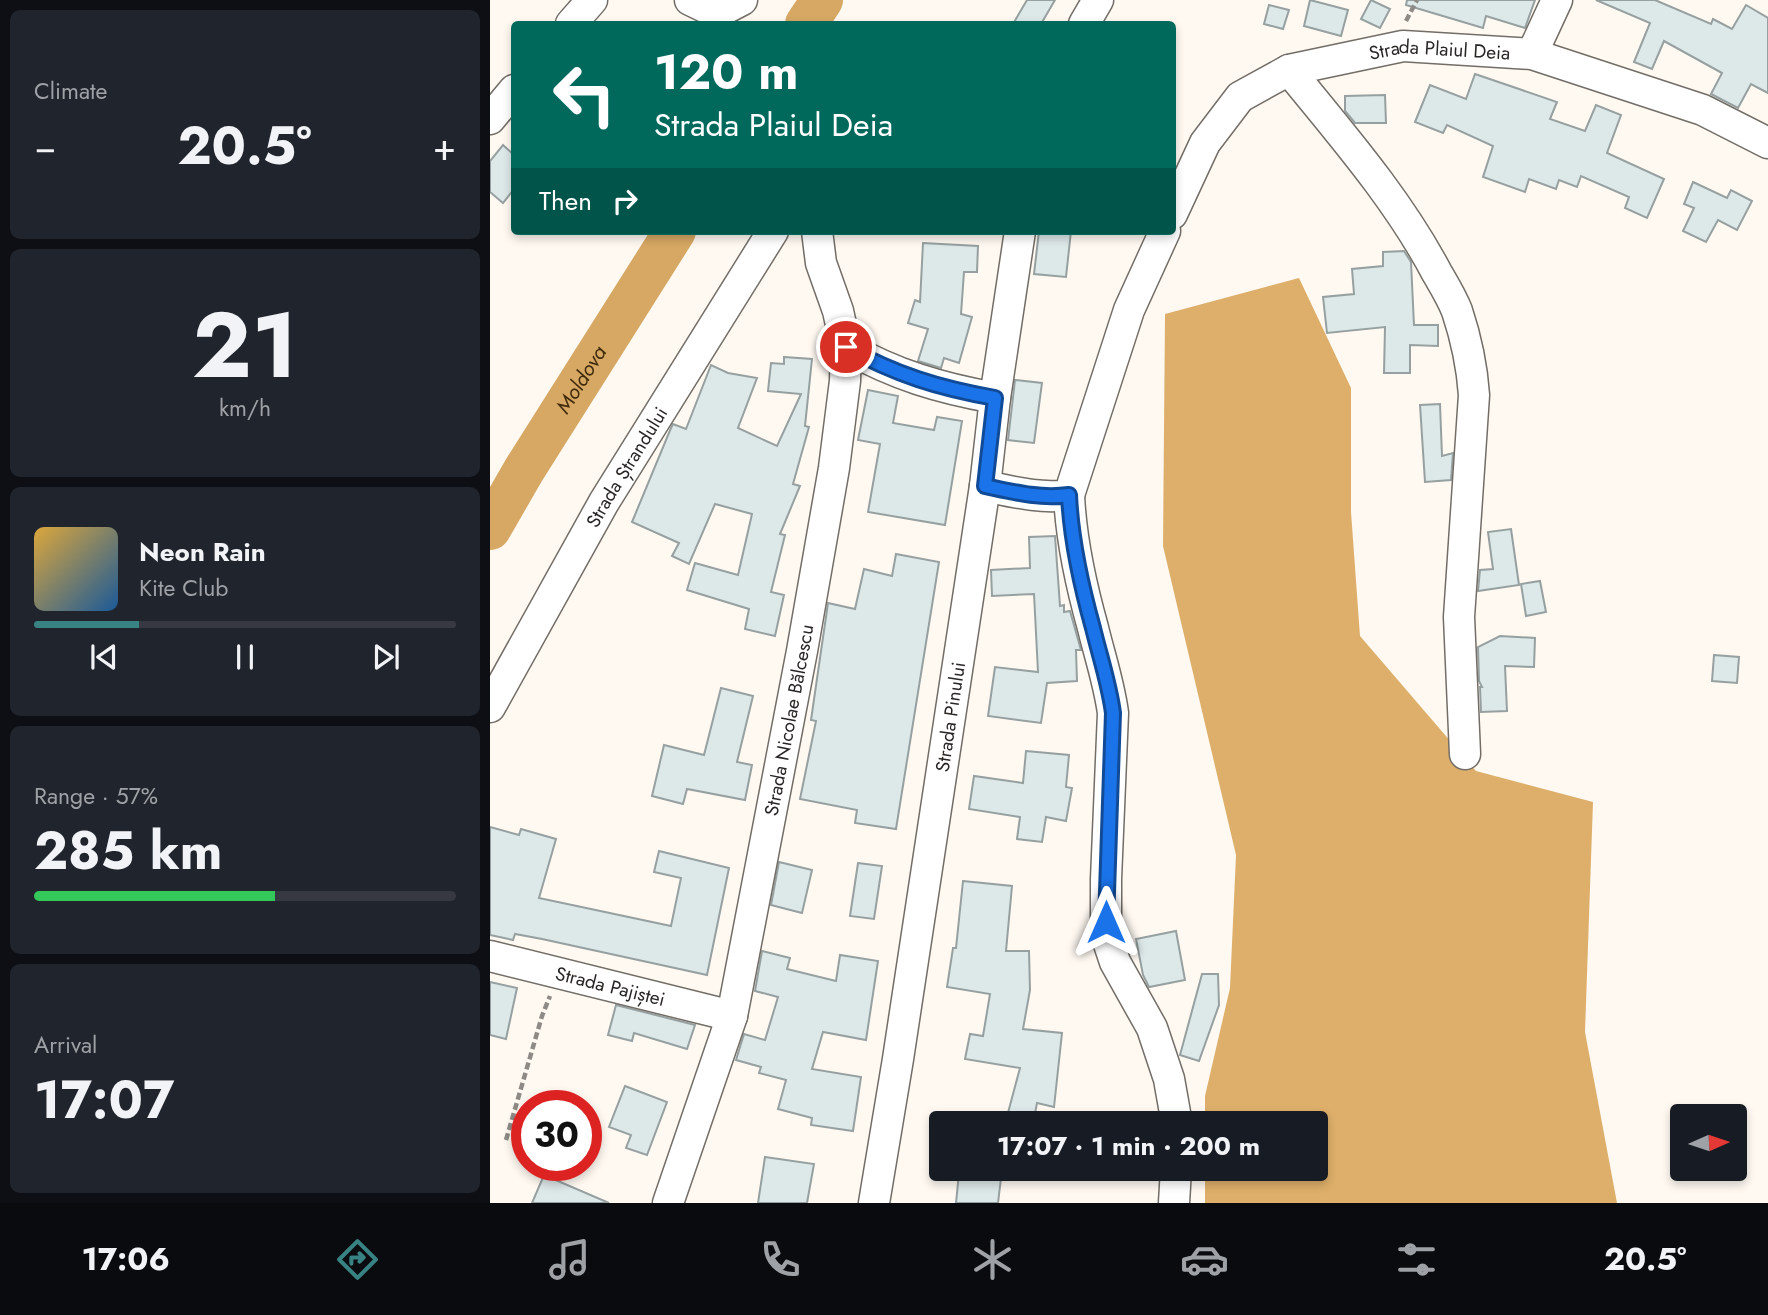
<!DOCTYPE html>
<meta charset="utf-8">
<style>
:root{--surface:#171b24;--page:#20242c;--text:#f1f3f6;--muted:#9ea1a6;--line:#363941;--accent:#398284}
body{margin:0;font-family:Jost,sans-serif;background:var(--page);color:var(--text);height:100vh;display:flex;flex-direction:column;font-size:26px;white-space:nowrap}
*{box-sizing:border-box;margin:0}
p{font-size:23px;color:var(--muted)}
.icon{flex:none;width:38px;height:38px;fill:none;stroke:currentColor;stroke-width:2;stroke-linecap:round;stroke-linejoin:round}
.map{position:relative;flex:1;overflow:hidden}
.side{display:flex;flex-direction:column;gap:10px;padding:10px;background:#0d0f14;width:490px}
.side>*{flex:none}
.banner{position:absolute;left:21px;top:21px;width:665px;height:214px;border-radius:7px;box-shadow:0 4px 10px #0003;background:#00695c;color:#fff;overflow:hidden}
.needle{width:46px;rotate:87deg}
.buttons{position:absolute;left:1180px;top:1104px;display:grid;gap:14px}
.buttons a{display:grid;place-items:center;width:77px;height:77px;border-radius:7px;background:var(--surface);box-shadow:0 4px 10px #0003;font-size:35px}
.speed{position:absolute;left:21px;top:1090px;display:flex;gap:14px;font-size:35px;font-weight:700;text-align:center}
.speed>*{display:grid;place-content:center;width:91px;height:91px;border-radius:50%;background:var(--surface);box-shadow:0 4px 10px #0003;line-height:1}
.speed .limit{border:10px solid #d22;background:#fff;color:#111}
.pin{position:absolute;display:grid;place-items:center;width:60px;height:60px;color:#fff;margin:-30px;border:4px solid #fff;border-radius:50%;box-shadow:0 2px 7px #0007}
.me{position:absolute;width:77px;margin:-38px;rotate:0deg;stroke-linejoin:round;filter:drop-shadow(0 0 5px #0008)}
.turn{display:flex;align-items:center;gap:24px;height:147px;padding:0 28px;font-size:32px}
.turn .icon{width:91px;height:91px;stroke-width:2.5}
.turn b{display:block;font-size:49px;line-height:60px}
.then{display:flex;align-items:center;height:66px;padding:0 28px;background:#0003;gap:14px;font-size:26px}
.big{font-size:52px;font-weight:700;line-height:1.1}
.side .tile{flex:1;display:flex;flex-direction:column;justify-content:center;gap:10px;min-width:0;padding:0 24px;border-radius:10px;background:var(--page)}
.side .dial{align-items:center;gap:0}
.dial b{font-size:91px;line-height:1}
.song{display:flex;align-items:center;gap:21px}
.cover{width:84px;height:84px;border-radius:10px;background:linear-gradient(135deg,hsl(40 70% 55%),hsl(210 70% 35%))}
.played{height:7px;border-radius:4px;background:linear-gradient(90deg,var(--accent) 25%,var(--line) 25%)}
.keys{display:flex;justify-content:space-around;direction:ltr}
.heat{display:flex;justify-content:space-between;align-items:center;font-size:38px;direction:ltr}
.charge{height:10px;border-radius:5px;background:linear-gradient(90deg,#34c759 57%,var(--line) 0)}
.trip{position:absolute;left:439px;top:1111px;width:399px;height:70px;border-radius:7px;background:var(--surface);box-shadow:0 4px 10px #0003;font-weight:700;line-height:70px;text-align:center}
.tabs{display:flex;height:112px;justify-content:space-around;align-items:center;background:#090b0e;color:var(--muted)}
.tabs .icon{width:49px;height:49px}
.tabs .active{color:var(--accent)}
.tabs b{font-size:32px;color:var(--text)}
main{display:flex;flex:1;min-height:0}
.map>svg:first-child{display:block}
.forest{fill:#deaf6a}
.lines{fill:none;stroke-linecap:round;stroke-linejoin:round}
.river{stroke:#d7a863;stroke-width:42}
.building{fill:#dde8e8;stroke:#96a0a0;stroke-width:2}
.minor-casing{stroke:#726d66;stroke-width:33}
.path{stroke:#8e8b86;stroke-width:4.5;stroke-dasharray:7 3.5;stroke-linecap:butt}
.minor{stroke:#fff;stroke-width:30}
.route-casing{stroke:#114b97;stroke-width:18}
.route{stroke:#1a73e8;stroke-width:12}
.labels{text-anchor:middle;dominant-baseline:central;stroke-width:7;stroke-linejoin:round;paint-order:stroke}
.street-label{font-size:19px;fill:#292725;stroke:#fff}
.water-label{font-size:21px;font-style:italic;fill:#402c0d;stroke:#fff}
</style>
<main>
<section class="side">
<div class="tile"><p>Climate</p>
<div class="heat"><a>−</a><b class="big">20.5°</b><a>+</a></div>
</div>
<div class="tile dial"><b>21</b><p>km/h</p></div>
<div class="tile">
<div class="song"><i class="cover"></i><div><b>Neon Rain</b><p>Kite Club</p></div></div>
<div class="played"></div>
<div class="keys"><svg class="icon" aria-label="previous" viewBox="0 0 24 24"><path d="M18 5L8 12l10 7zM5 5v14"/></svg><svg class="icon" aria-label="pause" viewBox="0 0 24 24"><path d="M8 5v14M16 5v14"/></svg><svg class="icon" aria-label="next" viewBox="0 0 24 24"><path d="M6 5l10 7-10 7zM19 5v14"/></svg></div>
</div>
<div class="tile"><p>Range · 57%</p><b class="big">285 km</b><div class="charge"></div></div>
<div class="tile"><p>Arrival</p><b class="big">17:07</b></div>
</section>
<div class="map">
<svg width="1278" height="1203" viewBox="0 0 1278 1203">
<rect width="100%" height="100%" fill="#fff9f2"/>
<polygon class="forest" points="809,278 861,388 861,512 870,636 986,771 1103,802 1095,1032 1127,1203 715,1203 715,1169 826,1169 826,1124 715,1123 715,1096 740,988 746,855 673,546 675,314"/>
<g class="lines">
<g class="river">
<polyline points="316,24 332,0"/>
<path id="s1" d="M 0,529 L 34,470 L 185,231"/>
</g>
</g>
<g class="building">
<polygon points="537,0 565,0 551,24 523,24"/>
<polygon points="820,0 858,10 851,36 814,26"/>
<polygon points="881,0 900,9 890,28 871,19"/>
<polygon points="917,0 1045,0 1035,28 996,16 993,28 916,5"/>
<polygon points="1106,0 1165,0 1221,24 1223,19 1242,29 1256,5 1278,18 1278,93 1261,84 1248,108 1221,94 1232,73 1174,41 1162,69 1144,62 1160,23"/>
<polygon points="779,5 799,10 793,29 774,24"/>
<polygon points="985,74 1067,102 1060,119 1095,131 1106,105 1131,115 1117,153 1174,179 1157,218 1135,208 1139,197 1091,176 1087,187 1069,180 1066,189 1039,179 1035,192 993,177 1003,146 957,125 953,133 925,122 940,85 976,99"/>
<polygon points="895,95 896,123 865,123 855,111 855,96"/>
<polygon points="13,145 24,155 24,189 13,203 0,192 0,161"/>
<polygon points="1203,182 1237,198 1241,190 1262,201 1247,230 1228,220 1216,242 1193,231 1204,208 1194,204"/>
<polygon points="549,231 581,231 576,277 544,274"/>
<polygon points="433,243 488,246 487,272 474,272 471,314 482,317 469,363 454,358 451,368 428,361 438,329 418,323 425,300 430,302"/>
<polygon points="914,251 921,262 924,325 948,325 948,346 920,345 920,373 894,373 895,327 837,333 833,297 864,294 862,269 893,266 893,252"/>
<polygon points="294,357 322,359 315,426 319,427 303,484 310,486 290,534 295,535 281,592 294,595 285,636 255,629 259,609 197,590 205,563 248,575 262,514 225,504 199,564 182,556 189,543 142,522 181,428 183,424 196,429 221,365 238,373 267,378 248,428 287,446 311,394 278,391 281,363 294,364"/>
<polygon points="525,380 552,383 544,443 518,440"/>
<polygon points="378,390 408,396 403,423 444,430 447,417 472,421 455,525 378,512 390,444 368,440"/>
<polygon points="950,404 952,456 963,453 961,480 935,482 930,405"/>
<polygon points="1021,529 1029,585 988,591 990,570 1003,569 998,532"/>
<polygon points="565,536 570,606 574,605 574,612 580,611 591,650 586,650 587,681 557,683 551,723 498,716 505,667 548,672 544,594 502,596 501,570 540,568 539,537"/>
<polygon points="406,554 449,562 406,829 365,823 367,810 310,799 326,721 321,720 338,603 365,609 374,569 402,576"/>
<polygon points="1050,581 1056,612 1036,616 1031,584"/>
<polygon points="1010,636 1045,638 1044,667 1015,666 1017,711 991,712 990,687 992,687 989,681 988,647"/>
<polygon points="1224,655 1249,657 1247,683 1222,681"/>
<polygon points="231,688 263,696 247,762 262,765 255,800 197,789 193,804 162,796 174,745 214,755"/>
<polygon points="536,751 579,755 576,787 582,788 576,821 556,817 552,842 527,839 530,817 479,809 484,776 533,783"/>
<polygon points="0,827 29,835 31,829 66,839 49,898 181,926 191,878 164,872 169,851 239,868 217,975 52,939 25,934 23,940 0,935"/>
<polygon points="289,862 322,870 312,913 281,905"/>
<polygon points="368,863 392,866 384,919 360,916"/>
<polygon points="473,881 522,886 516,951 539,951 540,990 533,1029 572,1033 564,1107 547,1103 543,1124 515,1124 530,1068 475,1059 480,1034 493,1036 500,994 457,987 463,948 466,948"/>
<polygon points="686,931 695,980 659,987 653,975 646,939"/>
<polygon points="272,951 300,958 297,969 346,981 350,955 388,961 376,1040 333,1032 322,1069 371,1077 363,1131 321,1125 322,1118 288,1109 296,1080 269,1073 271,1067 246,1060 254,1034 275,1040 288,997 265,991"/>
<polygon points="712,974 728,974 729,1005 709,1061 690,1055"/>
<polygon points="0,982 27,988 16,1039 0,1035"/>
<polygon points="126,1005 205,1025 197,1049 144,1033 142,1041 118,1035"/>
<polygon points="135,1086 177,1102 157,1155 136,1148 141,1135 119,1127"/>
<polygon points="275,1157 324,1164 317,1203 268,1203"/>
<polygon points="469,1173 511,1178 508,1203 466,1203"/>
<polygon points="54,1175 119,1203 42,1203"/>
</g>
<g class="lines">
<defs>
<g id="minor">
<polyline points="200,0 227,13 252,0"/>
<polyline points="81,24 102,0"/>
<polyline points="594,24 608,0"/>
<polyline points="1042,54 1067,0"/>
<path d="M 799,70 C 851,134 908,199 947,273 C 954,285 962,298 967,311 C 976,338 982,366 984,395 L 969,617 L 975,754"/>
<polyline points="0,119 24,90"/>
<path id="s2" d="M 682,214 L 715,143 L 750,97 L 799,70 L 913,46 L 1042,54 L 1213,110 L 1278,143"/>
<path d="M 356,347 C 405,375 450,388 505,398"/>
<path d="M 495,486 C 524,492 550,499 579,495 L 639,310 L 675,231"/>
<path d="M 579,495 C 581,540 591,585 603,628 C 610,657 619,683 623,713 L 616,879 L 616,922 L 619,944 L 625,962 L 662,1028 L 679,1079 L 687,1124"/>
<path id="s3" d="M 0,707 L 114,502 L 283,231"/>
<path id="s4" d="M 0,956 L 242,1016"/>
<path id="s5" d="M 178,1203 L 242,1016 L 312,651 L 344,468 L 355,381 L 356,347 L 348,311 L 331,263 L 327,231"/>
<path id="s6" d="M 384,1203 L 408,1059 L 495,486 L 505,398 L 530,231"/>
<polyline points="684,1203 686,1169"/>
</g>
</defs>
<use href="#minor" class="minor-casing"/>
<g class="path">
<polyline points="916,21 927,0"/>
<polyline points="16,1140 52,1016 60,996"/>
</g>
<use href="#minor" class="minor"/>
</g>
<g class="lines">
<defs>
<path id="route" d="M 356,347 C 406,375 449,388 505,398 L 495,486 C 523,492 550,499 579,495 C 581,540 591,585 603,628 C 610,657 619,683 623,713 L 616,922"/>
</defs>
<use href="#route" class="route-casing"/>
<use href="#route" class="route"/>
</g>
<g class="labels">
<g class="street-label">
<text stroke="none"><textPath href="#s2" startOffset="345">Strada Plaiul Deia</textPath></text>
<text stroke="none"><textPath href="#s3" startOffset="276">Strada Ștrandului</textPath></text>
<text stroke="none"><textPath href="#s6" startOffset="492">Strada Pinului</textPath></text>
<text stroke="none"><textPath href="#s5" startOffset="499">Strada Nicolae Bălcescu</textPath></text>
<text stroke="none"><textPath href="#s4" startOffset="124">Strada Pajiștei</textPath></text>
</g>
<g class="water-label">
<text stroke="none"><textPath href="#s1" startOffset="175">Moldova</textPath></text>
</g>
</g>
</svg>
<div class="buttons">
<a><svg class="needle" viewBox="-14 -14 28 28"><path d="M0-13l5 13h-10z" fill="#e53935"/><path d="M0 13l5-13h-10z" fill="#9ea1a6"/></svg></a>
</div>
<div class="speed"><div class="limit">30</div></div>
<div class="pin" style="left:356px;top:347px;background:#d93025"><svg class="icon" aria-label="arrive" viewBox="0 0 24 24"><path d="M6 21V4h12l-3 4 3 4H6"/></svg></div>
<svg class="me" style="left:616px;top:922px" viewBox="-20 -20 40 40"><path d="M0-17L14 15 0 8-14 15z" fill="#1a73e8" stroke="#fff" stroke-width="4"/></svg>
<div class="trip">17:07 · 1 min · 200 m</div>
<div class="banner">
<div class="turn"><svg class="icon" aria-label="left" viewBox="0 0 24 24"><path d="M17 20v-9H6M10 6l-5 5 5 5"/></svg><div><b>120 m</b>Strada Plaiul Deia</div></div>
<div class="then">Then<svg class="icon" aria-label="right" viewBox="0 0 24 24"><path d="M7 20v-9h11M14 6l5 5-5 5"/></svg></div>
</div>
</div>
</main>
<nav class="tabs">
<b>17:06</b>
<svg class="icon active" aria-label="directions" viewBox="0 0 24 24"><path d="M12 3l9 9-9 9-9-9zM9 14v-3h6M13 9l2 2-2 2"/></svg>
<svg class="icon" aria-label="music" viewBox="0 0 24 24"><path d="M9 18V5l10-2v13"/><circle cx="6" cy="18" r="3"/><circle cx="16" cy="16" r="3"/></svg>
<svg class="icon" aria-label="phone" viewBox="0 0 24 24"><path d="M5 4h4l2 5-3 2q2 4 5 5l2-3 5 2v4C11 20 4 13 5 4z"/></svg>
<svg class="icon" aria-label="climate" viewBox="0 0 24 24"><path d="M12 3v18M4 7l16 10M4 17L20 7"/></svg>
<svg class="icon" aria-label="car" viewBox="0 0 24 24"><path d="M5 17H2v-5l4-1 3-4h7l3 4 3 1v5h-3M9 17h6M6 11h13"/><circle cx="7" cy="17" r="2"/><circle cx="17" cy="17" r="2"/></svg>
<svg class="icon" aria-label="filters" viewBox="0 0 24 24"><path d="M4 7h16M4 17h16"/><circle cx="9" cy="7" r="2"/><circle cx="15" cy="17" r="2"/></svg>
<b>20.5°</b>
</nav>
